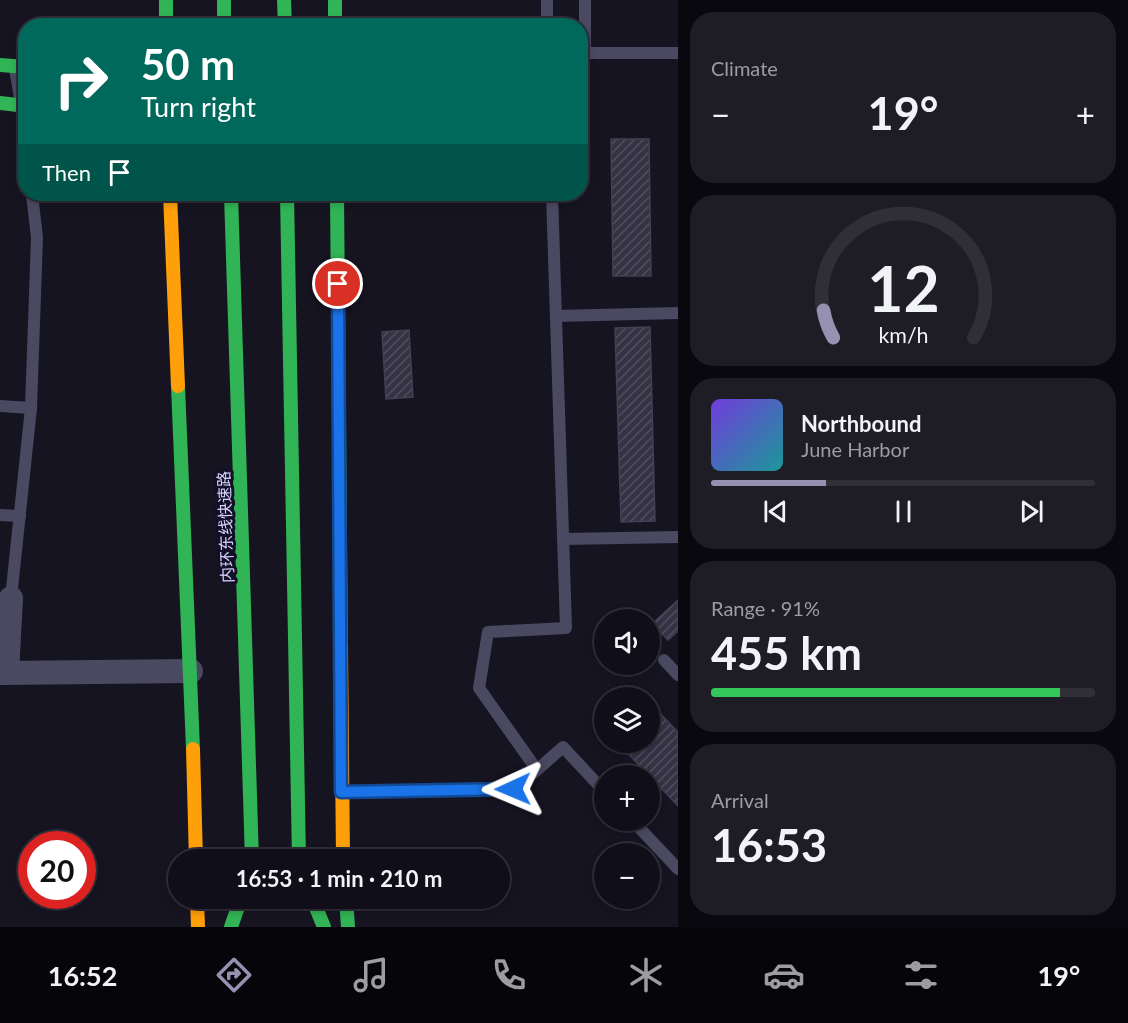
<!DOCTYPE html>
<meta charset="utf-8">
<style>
:root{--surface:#100f19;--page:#1e1d26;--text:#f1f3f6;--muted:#9c9ca2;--line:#302f38;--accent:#9591b1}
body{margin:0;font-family:Lato,"Noto Sans SC",sans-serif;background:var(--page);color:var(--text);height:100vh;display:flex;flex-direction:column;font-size:22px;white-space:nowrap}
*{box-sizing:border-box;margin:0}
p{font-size:20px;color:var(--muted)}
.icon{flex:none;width:33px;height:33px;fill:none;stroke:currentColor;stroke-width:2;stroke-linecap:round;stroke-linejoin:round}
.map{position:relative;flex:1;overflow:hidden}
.sheet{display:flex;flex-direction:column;gap:12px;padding:12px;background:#09080e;width:450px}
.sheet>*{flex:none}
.hud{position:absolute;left:18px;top:18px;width:570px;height:183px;border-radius:24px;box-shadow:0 3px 9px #0003,0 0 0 2px var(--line);background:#00695c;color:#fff;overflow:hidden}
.tools{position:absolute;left:594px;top:609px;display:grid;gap:12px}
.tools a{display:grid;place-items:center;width:66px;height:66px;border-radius:50%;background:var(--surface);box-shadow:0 3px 9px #0003,0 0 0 2px var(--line);font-size:30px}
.speed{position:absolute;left:18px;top:831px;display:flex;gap:12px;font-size:30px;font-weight:700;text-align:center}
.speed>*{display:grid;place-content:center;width:78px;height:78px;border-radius:50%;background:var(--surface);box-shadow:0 3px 9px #0003,0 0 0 2px var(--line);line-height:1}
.speed .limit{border:9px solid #d22;background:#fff;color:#111}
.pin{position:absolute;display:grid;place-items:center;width:51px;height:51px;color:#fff;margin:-26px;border:3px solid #fff;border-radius:50%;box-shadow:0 2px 6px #0007}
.me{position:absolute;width:66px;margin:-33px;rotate:269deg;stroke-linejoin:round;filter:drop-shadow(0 0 4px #0008)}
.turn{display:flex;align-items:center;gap:21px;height:126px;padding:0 24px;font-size:27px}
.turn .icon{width:78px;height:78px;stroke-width:2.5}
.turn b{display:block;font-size:42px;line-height:51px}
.then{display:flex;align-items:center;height:57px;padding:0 24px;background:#0003;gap:12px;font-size:22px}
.big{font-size:45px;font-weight:700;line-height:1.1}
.sheet .card{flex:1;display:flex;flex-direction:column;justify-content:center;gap:9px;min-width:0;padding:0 21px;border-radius:24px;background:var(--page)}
.sheet .dial{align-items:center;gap:0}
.dial svg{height:156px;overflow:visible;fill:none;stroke:var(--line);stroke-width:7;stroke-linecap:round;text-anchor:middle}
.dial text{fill:var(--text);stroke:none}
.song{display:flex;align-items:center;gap:18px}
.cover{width:72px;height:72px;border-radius:9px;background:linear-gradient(135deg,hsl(260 70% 55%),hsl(180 70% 35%))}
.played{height:6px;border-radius:3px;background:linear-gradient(90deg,var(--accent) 30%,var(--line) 30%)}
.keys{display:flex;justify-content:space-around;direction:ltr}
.heat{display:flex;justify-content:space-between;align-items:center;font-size:33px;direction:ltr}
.charge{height:9px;border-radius:4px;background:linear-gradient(90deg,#34c759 91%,var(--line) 0)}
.trip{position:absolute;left:168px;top:849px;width:342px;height:60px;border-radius:30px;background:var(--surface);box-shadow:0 3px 9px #0003,0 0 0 2px var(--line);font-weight:700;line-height:60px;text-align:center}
.tab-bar{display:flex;height:96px;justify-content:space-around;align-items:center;background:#06060a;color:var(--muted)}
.tab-bar .icon{width:42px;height:42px}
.tab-bar .on{color:var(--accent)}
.tab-bar b{font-size:27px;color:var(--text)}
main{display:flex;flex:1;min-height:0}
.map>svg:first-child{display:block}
.building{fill:url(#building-hatch);stroke:#433f54;stroke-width:1.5}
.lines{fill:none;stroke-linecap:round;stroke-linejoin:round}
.lane{stroke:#4a4962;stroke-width:12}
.street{stroke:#4a4962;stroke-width:24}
.fast{stroke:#30b455;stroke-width:14}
.slow{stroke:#ff9f0a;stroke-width:14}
.route-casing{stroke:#114b97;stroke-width:15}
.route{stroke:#1a73e8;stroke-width:10}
.labels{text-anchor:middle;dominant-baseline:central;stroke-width:6;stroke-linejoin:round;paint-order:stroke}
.street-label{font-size:16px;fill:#d9d4ff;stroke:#130f26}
</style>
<main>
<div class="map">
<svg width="678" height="927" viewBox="0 0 678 927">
<defs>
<pattern id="building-hatch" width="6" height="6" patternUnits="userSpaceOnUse" patternTransform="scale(1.5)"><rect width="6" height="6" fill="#343243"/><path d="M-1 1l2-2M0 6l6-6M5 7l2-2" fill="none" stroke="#514f5f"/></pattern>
</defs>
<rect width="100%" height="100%" fill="#161421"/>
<g class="building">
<polygon points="611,139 649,139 651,276 613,276"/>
<polygon points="650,327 655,521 621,522 615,328"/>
<polygon points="409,330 413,397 386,399 382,332"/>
<polygon points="678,600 678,631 668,640 652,624"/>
<polygon points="650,703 678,732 678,806 617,742 650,742"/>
</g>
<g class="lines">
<g class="lane">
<polyline points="547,0 547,26"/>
<polyline points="585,0 585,53"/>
<polyline points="580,53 678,53"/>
<polyline points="15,69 26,133"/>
<polyline points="552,194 566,628 488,632 479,688 537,770 563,747 604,791"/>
<polyline points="556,316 678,313"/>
<polyline points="0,406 31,408"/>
<polyline points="0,515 20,516"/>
<polyline points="563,539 678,537"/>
<polyline points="7,598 11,598 31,408 37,238 32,194"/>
<polyline points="664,660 678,675"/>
<polyline points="344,792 513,789 537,770"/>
<polyline points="632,820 678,869"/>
</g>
<g class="street">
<polyline points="0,673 191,671"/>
<polyline points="7,673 11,598"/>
</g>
<g class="fast">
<polyline points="166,0 166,26"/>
<polyline points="224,0 224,26"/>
<polyline points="284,0 285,26"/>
<polyline points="335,0 335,26"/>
<polyline points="0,65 26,67"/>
<polyline points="0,103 26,106"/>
<polyline points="231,194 252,860"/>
<polyline points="287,194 299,860"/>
<polyline points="337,194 341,648"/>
<polyline points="178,386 193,749"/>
<polyline points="312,898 324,927"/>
<polyline points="346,898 348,927"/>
<polyline points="231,927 241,898"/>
</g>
<g class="slow">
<polyline points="170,194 178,386"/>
<polyline points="341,648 343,860"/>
<polyline points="193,749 196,860"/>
<polyline points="197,898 198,927"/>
</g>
</g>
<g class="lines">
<defs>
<polyline id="route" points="338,284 341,792 513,789"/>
</defs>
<use href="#route" class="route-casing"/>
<use href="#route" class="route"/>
</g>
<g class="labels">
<g class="street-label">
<text transform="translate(225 527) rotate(-92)">内环东线快速路</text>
</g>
</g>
</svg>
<div class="tools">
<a><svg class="icon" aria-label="sound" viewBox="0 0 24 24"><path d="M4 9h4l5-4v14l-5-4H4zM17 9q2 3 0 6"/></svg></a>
<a><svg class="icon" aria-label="layers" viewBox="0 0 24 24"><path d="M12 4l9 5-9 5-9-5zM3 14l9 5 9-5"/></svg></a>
<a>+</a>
<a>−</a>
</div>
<div class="speed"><div class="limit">20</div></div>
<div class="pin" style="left:338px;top:284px;background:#d93025"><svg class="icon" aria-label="arrive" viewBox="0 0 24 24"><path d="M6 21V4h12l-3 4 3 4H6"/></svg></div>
<svg class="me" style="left:513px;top:789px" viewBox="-20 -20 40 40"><path d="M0-17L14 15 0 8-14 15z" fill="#1a73e8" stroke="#fff" stroke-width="4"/></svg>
<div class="trip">16:53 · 1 min · 210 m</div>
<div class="hud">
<div class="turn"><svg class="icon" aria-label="right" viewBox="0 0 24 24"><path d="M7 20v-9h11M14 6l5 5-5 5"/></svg><div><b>50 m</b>Turn right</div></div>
<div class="then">Then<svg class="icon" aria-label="arrive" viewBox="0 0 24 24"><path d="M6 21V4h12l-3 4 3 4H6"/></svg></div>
</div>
</div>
<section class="sheet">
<div class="card"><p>Climate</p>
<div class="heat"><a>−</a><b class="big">19°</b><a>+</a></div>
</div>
<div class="card dial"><svg viewBox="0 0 100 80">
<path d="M14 69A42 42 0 1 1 86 69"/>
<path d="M14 69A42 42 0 0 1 9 55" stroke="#9591b1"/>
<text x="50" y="56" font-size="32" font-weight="700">12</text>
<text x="50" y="72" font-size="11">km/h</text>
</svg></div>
<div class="card">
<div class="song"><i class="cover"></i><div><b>Northbound</b><p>June Harbor</p></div></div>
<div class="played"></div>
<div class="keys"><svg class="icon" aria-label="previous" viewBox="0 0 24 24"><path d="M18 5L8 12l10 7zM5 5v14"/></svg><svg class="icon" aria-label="pause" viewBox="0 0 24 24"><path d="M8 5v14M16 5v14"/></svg><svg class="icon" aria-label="next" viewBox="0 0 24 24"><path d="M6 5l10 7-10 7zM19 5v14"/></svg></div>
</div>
<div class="card"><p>Range · 91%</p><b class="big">455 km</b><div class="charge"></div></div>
<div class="card"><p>Arrival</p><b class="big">16:53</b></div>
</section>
</main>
<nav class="tab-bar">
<b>16:52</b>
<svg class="icon on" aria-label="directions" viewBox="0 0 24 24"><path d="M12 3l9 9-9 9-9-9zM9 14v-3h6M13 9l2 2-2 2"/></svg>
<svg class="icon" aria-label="music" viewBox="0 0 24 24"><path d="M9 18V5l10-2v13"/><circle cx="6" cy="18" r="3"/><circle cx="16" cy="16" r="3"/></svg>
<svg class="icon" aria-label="phone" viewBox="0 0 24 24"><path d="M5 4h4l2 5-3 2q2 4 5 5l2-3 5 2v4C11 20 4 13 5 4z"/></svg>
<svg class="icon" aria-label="climate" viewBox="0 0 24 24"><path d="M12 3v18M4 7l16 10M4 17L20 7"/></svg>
<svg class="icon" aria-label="car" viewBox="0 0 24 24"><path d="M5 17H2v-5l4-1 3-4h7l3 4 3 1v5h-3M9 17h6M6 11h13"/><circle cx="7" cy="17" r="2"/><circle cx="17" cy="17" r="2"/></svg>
<svg class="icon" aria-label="filters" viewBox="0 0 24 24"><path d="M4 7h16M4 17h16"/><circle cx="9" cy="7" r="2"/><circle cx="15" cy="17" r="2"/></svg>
<b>19°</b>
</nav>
